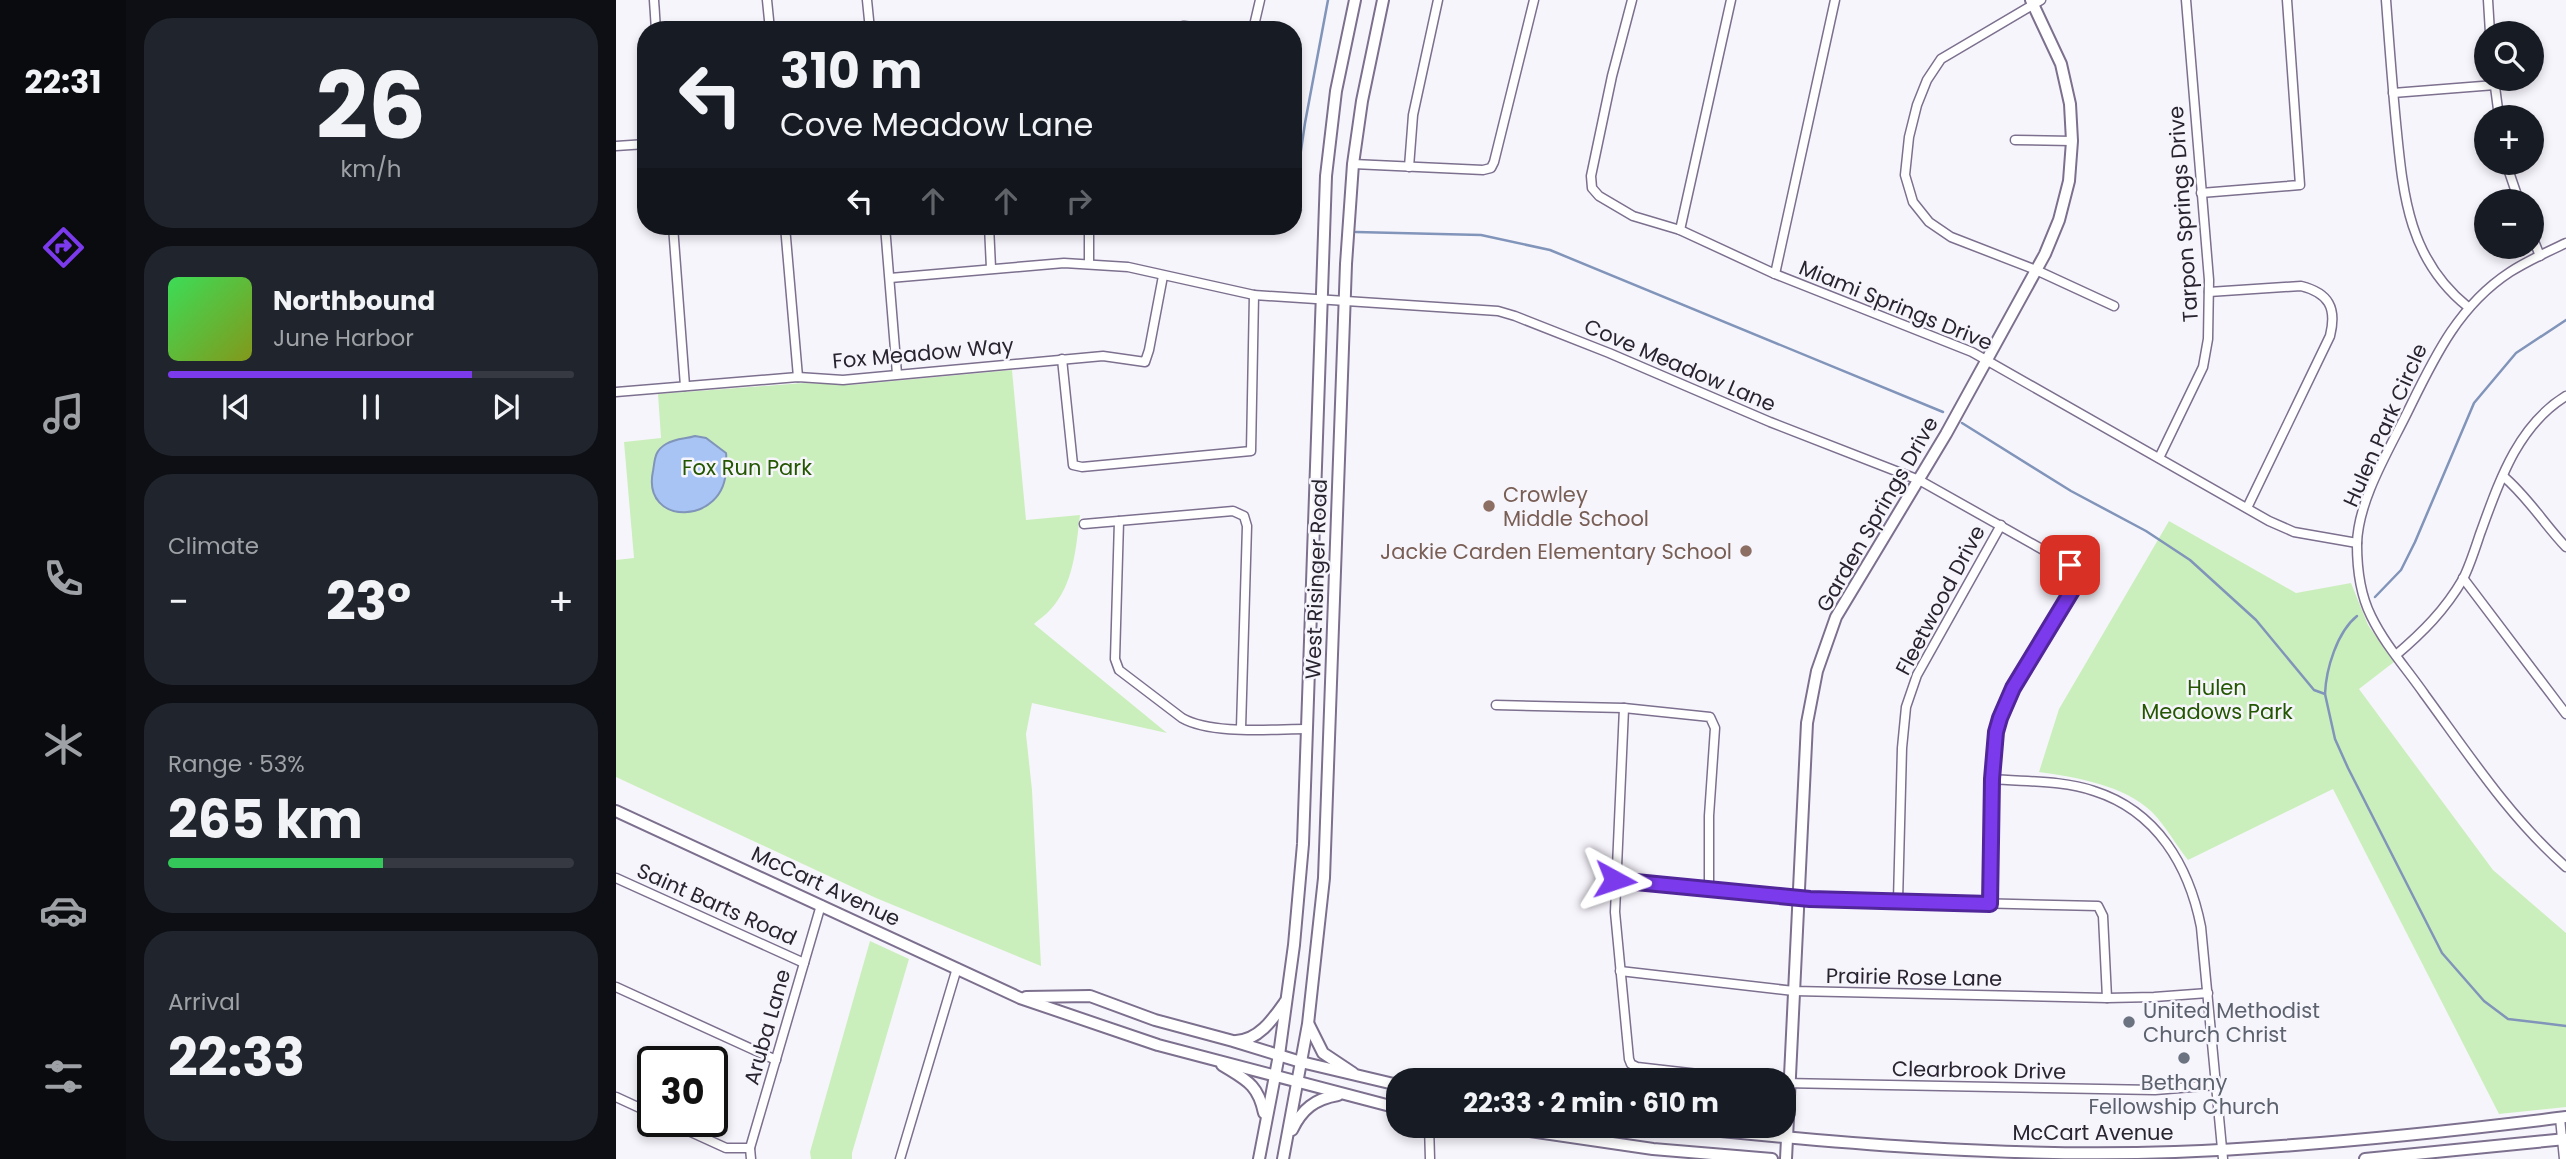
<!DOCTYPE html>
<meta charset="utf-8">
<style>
:root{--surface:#171b24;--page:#20242c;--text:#f1f3f6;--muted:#9ea1a6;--line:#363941;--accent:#7c3aed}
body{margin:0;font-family:Poppins,sans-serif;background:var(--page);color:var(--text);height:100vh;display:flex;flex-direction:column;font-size:26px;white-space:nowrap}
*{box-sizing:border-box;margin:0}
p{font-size:23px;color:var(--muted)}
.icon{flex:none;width:38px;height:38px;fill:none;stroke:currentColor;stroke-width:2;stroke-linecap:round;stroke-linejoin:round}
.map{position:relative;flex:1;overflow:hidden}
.sheet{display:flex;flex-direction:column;gap:18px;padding:18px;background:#0d0f14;width:490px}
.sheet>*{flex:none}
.banner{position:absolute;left:21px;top:21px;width:665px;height:214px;border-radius:28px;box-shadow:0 4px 10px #0003;background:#171b24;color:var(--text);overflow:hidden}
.controls{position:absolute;left:1858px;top:21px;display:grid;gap:14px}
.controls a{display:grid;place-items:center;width:70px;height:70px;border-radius:50%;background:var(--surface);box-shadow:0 4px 10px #0003;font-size:35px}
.speed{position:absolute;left:21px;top:1046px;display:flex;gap:14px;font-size:35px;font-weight:700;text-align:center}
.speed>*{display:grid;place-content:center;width:91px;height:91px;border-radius:50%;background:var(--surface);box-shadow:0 4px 10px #0003;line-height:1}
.speed .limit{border:4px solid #111;border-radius:10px;background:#fff;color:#111}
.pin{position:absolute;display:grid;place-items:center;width:60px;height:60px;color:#fff;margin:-30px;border-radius:14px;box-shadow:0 4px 10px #0006}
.me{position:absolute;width:77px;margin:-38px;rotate:95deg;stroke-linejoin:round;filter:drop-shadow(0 0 5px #0008)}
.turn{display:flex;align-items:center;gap:24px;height:147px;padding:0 28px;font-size:32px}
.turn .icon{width:91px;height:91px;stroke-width:2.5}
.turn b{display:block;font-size:49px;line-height:60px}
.lanes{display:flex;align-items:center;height:66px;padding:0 28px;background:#0003;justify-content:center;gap:35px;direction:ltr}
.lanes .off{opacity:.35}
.big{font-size:52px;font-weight:700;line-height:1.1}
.sheet .tile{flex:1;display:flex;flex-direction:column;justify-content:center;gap:10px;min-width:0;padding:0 24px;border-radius:28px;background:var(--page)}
.sheet .dial{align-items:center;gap:0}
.dial b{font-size:91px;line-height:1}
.song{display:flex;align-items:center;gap:21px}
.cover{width:84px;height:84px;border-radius:10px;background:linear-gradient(135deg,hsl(130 70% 55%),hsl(70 70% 35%))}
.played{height:7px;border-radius:4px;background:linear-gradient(90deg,var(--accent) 75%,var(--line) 75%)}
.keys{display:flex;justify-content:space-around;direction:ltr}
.heat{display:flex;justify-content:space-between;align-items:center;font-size:38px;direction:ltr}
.charge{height:10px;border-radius:5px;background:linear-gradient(90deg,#34c759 53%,var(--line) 0)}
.trip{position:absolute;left:770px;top:1068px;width:410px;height:70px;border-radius:28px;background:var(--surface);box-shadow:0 4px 10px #0003;font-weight:700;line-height:70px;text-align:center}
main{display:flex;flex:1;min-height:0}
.tabs{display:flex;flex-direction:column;width:126px;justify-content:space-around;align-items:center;background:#090b0e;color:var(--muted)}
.tabs .icon{width:49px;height:49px}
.tabs .selected{color:var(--accent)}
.tabs b{font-size:32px;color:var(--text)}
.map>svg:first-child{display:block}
.green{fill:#cbefbc}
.water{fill:#a7c4f4;stroke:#8194b9;stroke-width:2}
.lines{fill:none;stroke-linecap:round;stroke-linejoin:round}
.stream{stroke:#8194b9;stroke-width:2.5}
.street-casing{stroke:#7c708e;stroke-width:11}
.secondary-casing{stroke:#7c708e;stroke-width:14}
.street{stroke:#fff;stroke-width:8}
.secondary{stroke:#fff;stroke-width:10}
.route-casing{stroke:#51269a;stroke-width:18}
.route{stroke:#7c3aed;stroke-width:12}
.education-dot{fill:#8d6e63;stroke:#f7f5fc;stroke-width:2.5}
.worship-dot{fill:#6b7280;stroke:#f7f5fc;stroke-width:2.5}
.labels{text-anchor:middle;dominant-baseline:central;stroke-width:5;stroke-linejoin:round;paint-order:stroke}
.street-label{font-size:21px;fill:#292430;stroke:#f7f5fc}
.park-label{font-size:21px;fill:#235600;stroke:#f7f5fc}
.education-label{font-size:21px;fill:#785e54;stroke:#f7f5fc;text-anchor:start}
.worship-label{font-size:21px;fill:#5b616d;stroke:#f7f5fc;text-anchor:start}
</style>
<main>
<nav class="tabs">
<b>22:31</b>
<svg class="icon selected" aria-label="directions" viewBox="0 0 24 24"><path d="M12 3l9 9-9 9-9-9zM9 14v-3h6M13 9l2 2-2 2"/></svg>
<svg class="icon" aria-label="music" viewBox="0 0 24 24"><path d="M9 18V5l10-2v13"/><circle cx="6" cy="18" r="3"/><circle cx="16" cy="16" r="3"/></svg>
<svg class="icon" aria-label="phone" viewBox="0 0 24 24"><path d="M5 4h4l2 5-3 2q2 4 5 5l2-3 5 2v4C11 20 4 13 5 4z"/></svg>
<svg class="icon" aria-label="climate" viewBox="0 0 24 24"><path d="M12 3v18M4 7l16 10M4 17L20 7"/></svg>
<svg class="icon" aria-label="car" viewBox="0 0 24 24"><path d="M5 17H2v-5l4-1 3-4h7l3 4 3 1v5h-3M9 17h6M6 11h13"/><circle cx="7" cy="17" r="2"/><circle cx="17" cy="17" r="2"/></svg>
<svg class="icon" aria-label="filters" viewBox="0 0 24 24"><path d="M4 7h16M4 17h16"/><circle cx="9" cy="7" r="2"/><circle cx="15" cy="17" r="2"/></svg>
</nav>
<section class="sheet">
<div class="tile dial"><b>26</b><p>km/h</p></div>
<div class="tile">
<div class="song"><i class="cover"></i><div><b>Northbound</b><p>June Harbor</p></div></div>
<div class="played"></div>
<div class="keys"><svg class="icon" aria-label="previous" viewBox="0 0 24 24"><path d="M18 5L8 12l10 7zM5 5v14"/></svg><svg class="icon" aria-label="pause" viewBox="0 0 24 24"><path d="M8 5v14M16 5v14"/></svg><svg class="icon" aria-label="next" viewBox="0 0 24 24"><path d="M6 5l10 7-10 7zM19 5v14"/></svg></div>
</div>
<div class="tile"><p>Climate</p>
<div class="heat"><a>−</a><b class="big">23°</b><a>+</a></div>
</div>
<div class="tile"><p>Range · 53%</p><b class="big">265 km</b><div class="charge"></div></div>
<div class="tile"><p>Arrival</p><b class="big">22:33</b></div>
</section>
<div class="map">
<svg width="1950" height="1159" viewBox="0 0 1950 1159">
<rect width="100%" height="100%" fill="#f7f5fc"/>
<g class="green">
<path d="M 396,370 L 410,520 L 464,515 C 460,547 458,584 435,609 C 430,615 423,619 418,624 L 551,733 L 416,703 L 410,734 L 416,790 L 425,966 L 260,898 L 0,777 L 0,560 L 18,558 L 8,442 L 45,438 L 42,394 L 188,383 L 235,385 Z"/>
<path d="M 1553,521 L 1680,593 L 1735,583 L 1752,625 L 1778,662 L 1743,689 L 1877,870 L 1950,933 L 1950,1107 L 1883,1114 L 1717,789 L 1572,860 C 1560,845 1549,825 1536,812 C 1508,785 1459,777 1423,772 L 1443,709 Z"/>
<polygon points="254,941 293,959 236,1153 236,1159 195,1159 194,1152"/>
</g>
<path class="water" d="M 79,436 L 90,438 L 110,453 C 111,457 109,462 110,468 C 110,526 25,527 37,471 C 39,460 38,451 50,444 C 60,438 70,439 79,436 Z"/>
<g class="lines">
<g class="stream">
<polyline points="685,210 678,206 678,198 689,123 712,0"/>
<polyline points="740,232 865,235 934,250 1327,412"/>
<polyline points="1346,423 1455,491 1530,531 1574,560 1640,620 1698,690 1709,694 1719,739 1732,768 1826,953 1868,1001 1892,1019 1950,1026"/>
<polyline points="1759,597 1785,570 1799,542 1858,403 1900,353 1950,320"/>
<path d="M 1709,694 C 1710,669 1721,632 1741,616"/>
</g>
<defs>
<g id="street">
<polyline points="38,0 40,30"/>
<polyline points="151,0 154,30"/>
<polyline points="251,0 254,30"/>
<polyline points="1016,0 996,76 975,176 976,188 983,196 1017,216 1064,230 1159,274 1356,352 1653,521 1678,532 1741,543"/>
<polyline points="1425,0 1325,59 1311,80 1301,105 1293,137 1289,175 1297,202 1313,222 1335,237 1420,270 1498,306"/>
<path d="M 1770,0 C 1773,41 1776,82 1780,123 C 1787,194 1792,259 1852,307"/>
<polyline points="1872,0 1874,33"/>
<polyline points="547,30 568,26 604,30"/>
<polyline points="637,30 644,0"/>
<polyline points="1878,79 1883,117"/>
<polyline points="1777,93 1879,85"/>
<polyline points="1399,140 1456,141"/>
<polyline points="0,146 30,144"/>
<polyline points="1890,163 1903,201"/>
<polyline points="737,164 867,170 875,168 878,162 918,0"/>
<polyline points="793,167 797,115 822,0"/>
<polyline points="1585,193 1684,185 1671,0"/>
<polyline points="57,226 69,386"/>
<polyline points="169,226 182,377"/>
<polyline points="269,226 281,374"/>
<polyline points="373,226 375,268"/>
<polyline points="1064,230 1115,0"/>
<polyline points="1916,236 1924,256"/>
<path d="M 1950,243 C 1931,252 1911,261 1894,272 C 1842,306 1818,358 1792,411 C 1773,450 1742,500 1741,544 C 1741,568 1744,594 1755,616 C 1769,645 1791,669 1809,695 C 1853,755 1894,818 1950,867"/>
<polyline points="473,263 473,226"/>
<polyline points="1159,274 1219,0"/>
<polyline points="274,278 448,263 512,267 638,295 882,311 899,316 993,353 1154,422 1303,480 1454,565 1461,575 1460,584 1397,688 1384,718 1380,732 1376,779 1374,903"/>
<path d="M 1593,292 L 1685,286 C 1713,293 1721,308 1714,336 L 1631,508"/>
<polyline points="446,359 457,465 466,467 635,451 638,295"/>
<polyline points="0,392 182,377 227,380 487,356 529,362 533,350 547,276"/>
<polyline points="1543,458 1587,367 1592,339 1593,280 1570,0"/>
<path d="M 1887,476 C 1912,497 1928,524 1950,547"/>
<path d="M 503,521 L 499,659 L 503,670 L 566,718 C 596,735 656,729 691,729"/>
<polyline points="468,524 617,511 628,516 631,526 625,728"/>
<polyline points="1847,578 1950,714"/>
<path d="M 1780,655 C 1807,632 1829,610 1847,579 C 1854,565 1859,549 1864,534 C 1883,482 1901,426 1950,396"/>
<polyline points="880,705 1008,708 1094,717 1099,728 1093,816 1093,888"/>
<polyline points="1008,708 999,912 1013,1059 1015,1064 1021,1067 1135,1080"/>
<path d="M 1376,779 C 1409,782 1446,780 1478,791 C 1541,811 1573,866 1585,927 L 1607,1159"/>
<polyline points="0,878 188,963"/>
<polyline points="999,880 1194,899 1482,906 1487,916 1491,998"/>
<polyline points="1282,901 1286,748 1290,707 1301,675 1385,525"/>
<polyline points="1004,971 1178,991 1491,998 1538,997 1592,993"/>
<polyline points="0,987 160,1060"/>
<polyline points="1167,1083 1539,1090 1601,1085"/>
<polyline points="0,1097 37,1114"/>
<polyline points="1944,1118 1948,1159"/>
<polyline points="53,1122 110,1148 134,1148"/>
<polyline points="813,1125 814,1159"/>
<polyline points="135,1159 134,1148 205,905"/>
<polyline points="284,1159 341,968"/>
</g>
<g id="secondary">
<polyline points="0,811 404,998 542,1045 782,1108"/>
<polyline points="410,997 474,996 539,1020 617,1041 685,1062 782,1085"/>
<polyline points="693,1025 707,1053 737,1073"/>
<path d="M 620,1041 C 643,1040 657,1019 669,1002"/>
<path d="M 606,1065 C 630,1080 642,1084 648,1113"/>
<polyline points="873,1125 1037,1149 1156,1159"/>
<path d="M 1046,1125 C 1217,1143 1388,1158 1559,1152 C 1690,1147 1821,1133 1950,1117"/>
<path d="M 676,1130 C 686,1109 699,1099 722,1095"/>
<polyline points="643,1159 663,1055 678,945 687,844 710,176 720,91 739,0"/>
<polyline points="667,1159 692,1024 708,878 730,264 737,164 746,101 767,0"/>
<polyline points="1170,1159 1191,723 1201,671 1220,617 1330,434 1429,254 1443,220 1453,181 1456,141 1454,104 1445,64 1415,0"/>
<polyline points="1749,1159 1950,1139"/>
</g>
</defs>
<use href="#street" class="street-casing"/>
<use href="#secondary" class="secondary-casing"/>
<use href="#street" class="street"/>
<use href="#secondary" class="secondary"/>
</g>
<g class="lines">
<defs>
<polyline id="route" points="999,880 1194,899 1374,904 1376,779 1380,732 1384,718 1397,688 1460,584 1461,571 1454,565"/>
</defs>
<use href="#route" class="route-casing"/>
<use href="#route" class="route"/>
</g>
<g class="education-dot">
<circle cx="873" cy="506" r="7"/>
<circle cx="1130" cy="551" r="7"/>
</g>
<g class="worship-dot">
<circle cx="1513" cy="1022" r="7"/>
<circle cx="1568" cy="1058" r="7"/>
</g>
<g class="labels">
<g class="street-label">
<text transform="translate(1567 214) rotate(-94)">Tarpon Springs Drive</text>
<text transform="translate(1280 305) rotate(22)">Miami Springs Drive</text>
<text transform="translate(307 353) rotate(-5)">Fox Meadow Way</text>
<text transform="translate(1064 365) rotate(23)">Cove Meadow Lane</text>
<text transform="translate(1769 425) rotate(-66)">Hulen Park Circle</text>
<text transform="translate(1261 514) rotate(-60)">Garden Springs Drive</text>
<text transform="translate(700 579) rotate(-88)">West Risinger Road</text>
<text transform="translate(1324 600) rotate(-62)">Fleetwood Drive</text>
<text transform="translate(210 886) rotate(25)">McCart Avenue</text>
<text transform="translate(101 904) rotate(24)">Saint Barts Road</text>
<text transform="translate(1298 977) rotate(1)">Prairie Rose Lane</text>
<text transform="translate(151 1027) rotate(-74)">Aruba Lane</text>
<text transform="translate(1363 1070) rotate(1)">Clearbrook Drive</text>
<text x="1477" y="1132">McCart Avenue</text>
</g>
<g class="park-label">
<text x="131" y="467">Fox Run Park</text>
<text x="1601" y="687">Hulen<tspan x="1601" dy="24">Meadows Park</tspan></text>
</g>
<g class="education-label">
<text x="887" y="494">Crowley<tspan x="887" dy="24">Middle School</tspan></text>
<text x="1116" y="551" text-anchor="end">Jackie Carden Elementary School</text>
</g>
<g class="worship-label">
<text x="1527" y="1010">United Methodist<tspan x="1527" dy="24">Church Christ</tspan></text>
<text x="1568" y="1082" text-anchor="middle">Bethany<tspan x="1568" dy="24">Fellowship Church</tspan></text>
</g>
</g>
</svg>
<div class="controls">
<a><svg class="icon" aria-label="search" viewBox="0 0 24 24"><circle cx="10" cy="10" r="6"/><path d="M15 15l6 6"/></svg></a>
<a>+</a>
<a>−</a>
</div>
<div class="speed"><div class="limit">30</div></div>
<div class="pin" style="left:1454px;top:565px;background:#d93025"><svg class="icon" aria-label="arrive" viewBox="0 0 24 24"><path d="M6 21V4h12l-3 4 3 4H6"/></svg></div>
<svg class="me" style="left:999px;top:880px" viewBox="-20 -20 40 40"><path d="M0-17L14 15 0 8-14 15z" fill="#7c3aed" stroke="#fff" stroke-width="4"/></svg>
<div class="trip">22:33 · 2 min · 610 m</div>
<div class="banner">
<div class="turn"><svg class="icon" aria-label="left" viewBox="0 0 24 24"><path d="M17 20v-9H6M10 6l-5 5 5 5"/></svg><div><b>310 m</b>Cove Meadow Lane</div></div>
<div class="lanes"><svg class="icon" aria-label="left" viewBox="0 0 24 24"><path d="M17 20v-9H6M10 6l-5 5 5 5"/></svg><svg class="icon off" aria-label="ahead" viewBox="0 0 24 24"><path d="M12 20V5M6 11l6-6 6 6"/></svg><svg class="icon off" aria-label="ahead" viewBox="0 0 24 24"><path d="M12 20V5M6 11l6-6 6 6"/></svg><svg class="icon off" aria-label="right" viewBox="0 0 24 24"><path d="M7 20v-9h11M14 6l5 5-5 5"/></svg></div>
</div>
</div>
</main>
